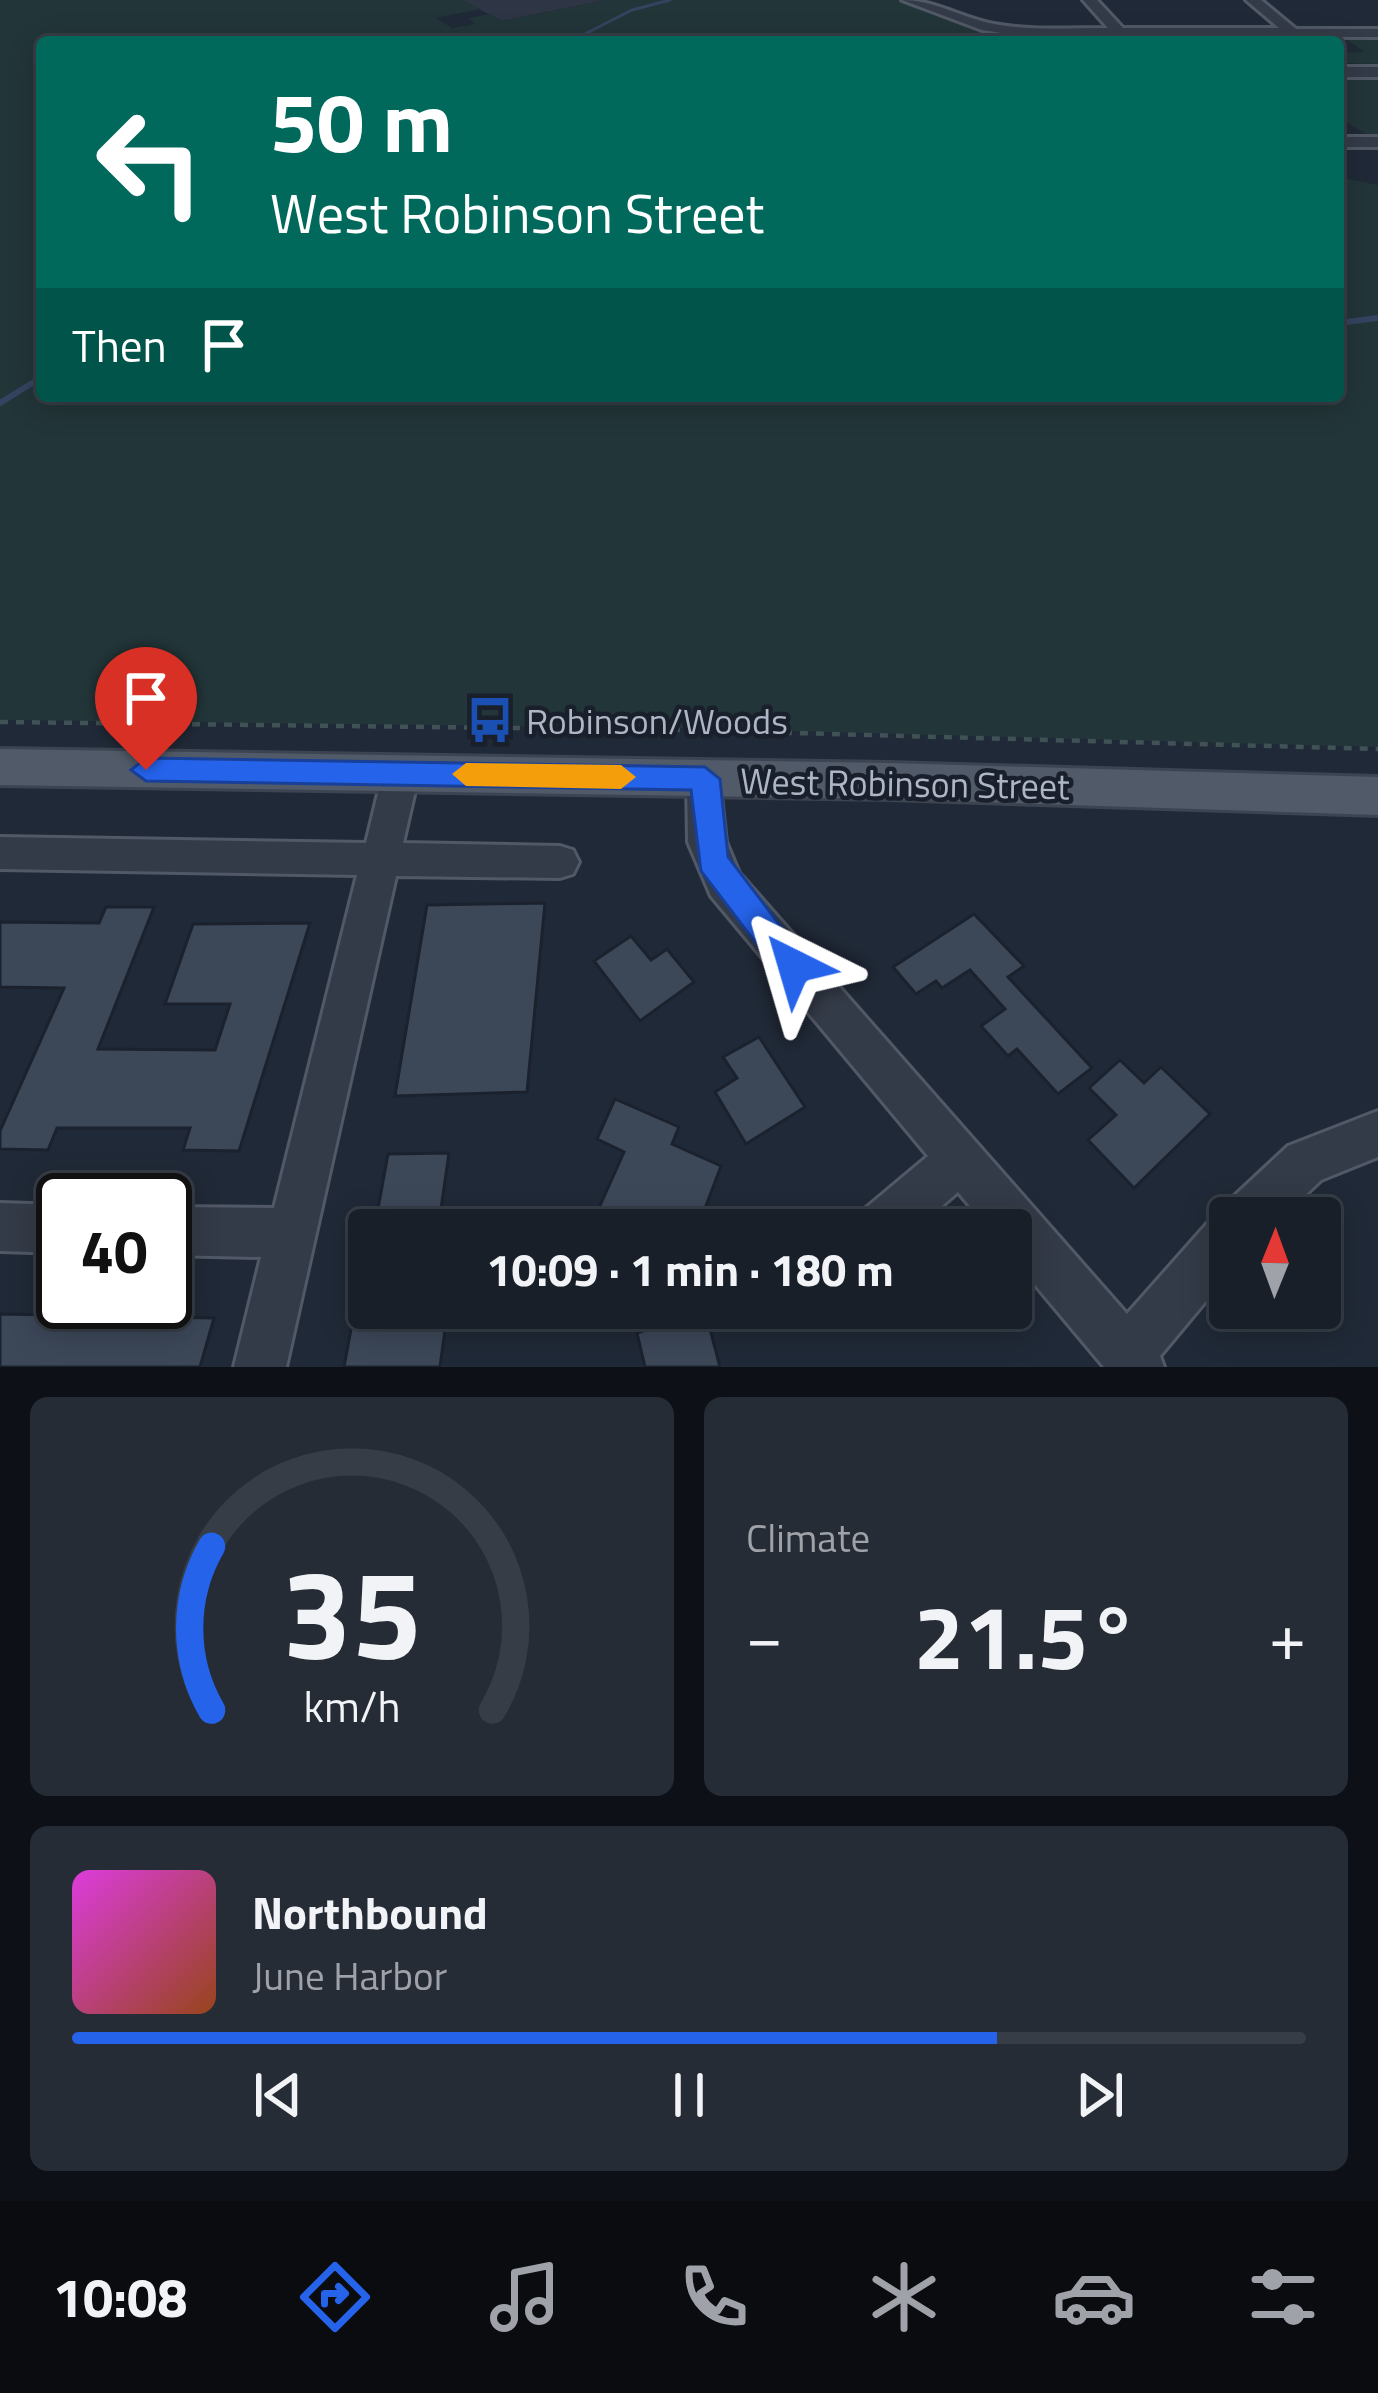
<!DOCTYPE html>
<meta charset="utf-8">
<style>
:root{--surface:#181f29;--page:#252c35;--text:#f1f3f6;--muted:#9fa2a8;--line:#363d46;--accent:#2563eb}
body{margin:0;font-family:"Titillium Web",sans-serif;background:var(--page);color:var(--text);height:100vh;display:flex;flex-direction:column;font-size:45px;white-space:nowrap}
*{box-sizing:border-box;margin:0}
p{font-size:39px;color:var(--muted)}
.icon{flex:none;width:66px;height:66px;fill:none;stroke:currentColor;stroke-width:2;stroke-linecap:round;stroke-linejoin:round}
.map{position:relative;height:1367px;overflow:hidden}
.side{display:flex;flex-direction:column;gap:30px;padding:30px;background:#0d1117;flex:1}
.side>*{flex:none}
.guide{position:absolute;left:36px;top:36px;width:1308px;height:366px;border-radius:12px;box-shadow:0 6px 30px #0003,0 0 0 3px var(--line);background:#00695c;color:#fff;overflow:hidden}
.needle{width:78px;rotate:1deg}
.tools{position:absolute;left:1209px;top:1197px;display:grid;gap:24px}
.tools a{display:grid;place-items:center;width:132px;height:132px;border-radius:12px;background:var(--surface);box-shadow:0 6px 30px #0003,0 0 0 3px var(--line);font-size:60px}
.speed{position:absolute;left:36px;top:1173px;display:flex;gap:24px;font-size:60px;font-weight:700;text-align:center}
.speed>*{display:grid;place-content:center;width:156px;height:156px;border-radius:50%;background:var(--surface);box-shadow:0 6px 30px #0003,0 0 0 3px var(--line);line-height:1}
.speed .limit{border:6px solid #111;border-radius:18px;background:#fff;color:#111}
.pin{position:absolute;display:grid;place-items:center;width:102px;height:102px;color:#fff;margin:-123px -51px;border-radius:50% 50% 50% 0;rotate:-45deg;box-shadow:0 0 12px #0007}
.pin .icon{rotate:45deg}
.me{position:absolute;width:132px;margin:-66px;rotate:320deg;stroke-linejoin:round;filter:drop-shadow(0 0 9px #0008)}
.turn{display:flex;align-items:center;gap:42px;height:252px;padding:0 36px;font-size:54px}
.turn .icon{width:156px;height:156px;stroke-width:2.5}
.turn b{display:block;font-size:84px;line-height:102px}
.then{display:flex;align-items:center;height:114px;padding:0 36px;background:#0003;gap:24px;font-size:45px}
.big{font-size:90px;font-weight:700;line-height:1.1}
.side .card{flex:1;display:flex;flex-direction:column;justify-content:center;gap:18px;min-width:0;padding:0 42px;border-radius:18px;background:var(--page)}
.side .dial{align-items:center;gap:0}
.dial svg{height:312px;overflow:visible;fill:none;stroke:var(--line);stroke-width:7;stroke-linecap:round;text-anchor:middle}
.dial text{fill:var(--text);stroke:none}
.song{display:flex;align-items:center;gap:36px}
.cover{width:144px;height:144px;border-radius:18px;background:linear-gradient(135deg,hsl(300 70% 55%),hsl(20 70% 35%))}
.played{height:12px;border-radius:6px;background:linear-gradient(90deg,var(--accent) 75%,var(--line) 75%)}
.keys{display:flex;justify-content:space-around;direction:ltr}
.heat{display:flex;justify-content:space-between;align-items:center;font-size:66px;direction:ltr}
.side .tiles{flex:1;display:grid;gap:30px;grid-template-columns:1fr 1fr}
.card:last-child{grid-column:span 2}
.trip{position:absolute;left:348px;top:1209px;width:684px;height:120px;border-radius:12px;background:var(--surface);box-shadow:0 6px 30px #0003,0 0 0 3px var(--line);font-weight:700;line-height:120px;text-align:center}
.menu{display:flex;height:192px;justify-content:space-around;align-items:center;background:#0a0c10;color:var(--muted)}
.menu .icon{width:84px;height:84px}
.menu .current{color:var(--accent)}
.menu b{font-size:54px;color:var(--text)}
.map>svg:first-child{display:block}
.airport{fill:#2e3645}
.green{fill:#223538}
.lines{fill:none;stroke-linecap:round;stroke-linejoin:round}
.stream-far1{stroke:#34435f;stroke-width:3}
.stream{stroke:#34435f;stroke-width:6}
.building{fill:#3c4758;stroke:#1b222e;stroke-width:3}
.minor-casing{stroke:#515866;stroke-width:6}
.major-casing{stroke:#3d4451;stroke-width:6}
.path{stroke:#405256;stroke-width:4.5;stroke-dasharray:8 8;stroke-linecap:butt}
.minor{fill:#343b48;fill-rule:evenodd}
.major{fill:#515a68;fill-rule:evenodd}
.route{fill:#2563eb;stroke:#184099;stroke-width:3}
.slow{fill:#f59e0b}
.labels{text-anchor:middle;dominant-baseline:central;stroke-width:9;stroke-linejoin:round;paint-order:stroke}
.poi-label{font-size:36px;fill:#aeb5c5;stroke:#19202c;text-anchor:start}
.street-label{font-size:36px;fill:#aeb5c5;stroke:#19202c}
</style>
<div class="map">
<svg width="1378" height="1367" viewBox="0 0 1378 1367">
<rect width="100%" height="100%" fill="#202937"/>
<polygon class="airport" points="462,0 606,0 502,21"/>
<g class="green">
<polygon points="0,0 462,0 480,9 436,18 452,28 475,24 469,18 489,14 502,21 606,0 900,0 977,27 1185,36 1186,42 42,42 42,396 1338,396 1338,177 1378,185 1378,747 675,728 0,720"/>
<polygon points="1200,35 1378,36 1378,64 1340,63 1338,53 1365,52 1347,40 1220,42"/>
<polygon points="1338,77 1378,77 1378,141 1338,117"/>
</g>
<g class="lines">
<polyline class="stream-far1" points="569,42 632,10 670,0"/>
<g class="stream">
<polyline points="1338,323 1378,318"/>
<polyline points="0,403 42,377"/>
</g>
</g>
<g class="building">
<polygon points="545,903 527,1092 395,1096 427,905"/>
<polygon points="106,907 154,907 98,1049 215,1050 230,1004 165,1004 193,924 310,923 239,1151 183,1150 190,1128 57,1128 48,1150 0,1149 0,1131 64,988 0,987 0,922 99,923"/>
<polygon points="974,914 1024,966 1008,977 1092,1068 1058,1094 1017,1049 1008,1056 981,1026 1005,1009 970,970 942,988 936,981 916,994 893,967"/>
<polygon points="631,936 651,960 667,949 694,982 640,1021 594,961"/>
<polygon points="759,1037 805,1107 746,1144 715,1092 737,1078 723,1057"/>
<polygon points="1120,1060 1144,1083 1161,1067 1210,1114 1134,1188 1088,1140 1116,1115 1089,1088"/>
<polygon points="615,1099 679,1127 672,1144 721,1166 697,1230 618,1230 594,1219 624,1152 597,1139"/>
<polygon points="449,1153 438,1230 374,1230 388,1154"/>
<polygon points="355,1308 448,1308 440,1367 344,1367"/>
<polygon points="705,1310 720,1367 645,1367 637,1333"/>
<polygon points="0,1314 214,1318 200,1367 0,1367"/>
</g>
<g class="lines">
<defs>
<g id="minor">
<path d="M 902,0 C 935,0 962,18 994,24 C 1031,31 1070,28 1108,28 L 1083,0 L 1097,0 L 1123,28 L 1279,28 L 1246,0 L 1261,0 L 1296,29 L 1378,29 L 1378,37 L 1022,36 L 982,30 Z"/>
<rect x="1338" y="67" width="40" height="10"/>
<rect x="1338" y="137" width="40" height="10"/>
<polygon points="401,759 414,763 419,773 403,843 560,846 573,850 579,862 573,874 560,878 396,876 286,1367 234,1367 261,1257 165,1255 165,1207 274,1208 357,875 0,869 0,837 366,843 383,773 388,763"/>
<polygon points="705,765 718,769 726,842 739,873 1127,1314 1213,1217 1224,1212 1229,1201 1288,1146 1378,1111 1378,1157 1321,1180 1281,1218 1230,1218 1230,1272 1160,1356 1164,1367 1104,1367 1011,1256 1011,1230 990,1230 958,1192 914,1230 853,1230 860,1213 928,1156 711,896 688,842 687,779 692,769"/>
<polygon points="0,1203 63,1205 63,1253 0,1251"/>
</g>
<polygon id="major" points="0,749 890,763 1378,777 1378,815 890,799 0,785"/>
</defs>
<use href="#minor" class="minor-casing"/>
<use href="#major" class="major-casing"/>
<polyline class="path" points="0,722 685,730 1378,749"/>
<use href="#minor" class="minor"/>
<use href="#major" class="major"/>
</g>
<polygon class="route" points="146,758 705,767 720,779 728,857 811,966 806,977 794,981 782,977 701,871 691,790 146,781 131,770"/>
<polygon class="slow" points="466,763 621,765 636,777 621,789 466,786 452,774"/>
<defs>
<symbol id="bus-bare" viewBox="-9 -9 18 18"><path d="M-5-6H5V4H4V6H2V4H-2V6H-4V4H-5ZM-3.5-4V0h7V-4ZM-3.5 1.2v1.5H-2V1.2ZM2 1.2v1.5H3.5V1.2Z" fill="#1a4fb4" stroke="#19202c" stroke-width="2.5" paint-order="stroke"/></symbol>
</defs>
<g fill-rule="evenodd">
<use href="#bus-bare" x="457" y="687" width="66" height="66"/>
</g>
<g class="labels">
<g class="poi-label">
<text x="526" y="720">Robinson/Woods</text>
</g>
<g class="street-label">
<text transform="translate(905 783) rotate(1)">West Robinson Street</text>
</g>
</g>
</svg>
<div class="tools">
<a><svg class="needle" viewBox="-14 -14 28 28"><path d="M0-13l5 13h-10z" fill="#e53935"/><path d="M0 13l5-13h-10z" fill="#9fa2a8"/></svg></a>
</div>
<div class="speed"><div class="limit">40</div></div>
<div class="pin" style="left:146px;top:770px;background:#d93025"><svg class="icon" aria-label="arrive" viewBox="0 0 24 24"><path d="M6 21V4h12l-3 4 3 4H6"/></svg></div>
<svg class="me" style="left:794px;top:966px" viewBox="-20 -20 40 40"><path d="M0-17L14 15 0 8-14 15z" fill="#2563eb" stroke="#fff" stroke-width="4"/></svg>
<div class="trip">10:09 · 1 min · 180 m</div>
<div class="guide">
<div class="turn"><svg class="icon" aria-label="left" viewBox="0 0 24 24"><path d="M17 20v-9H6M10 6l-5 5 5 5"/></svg><div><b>50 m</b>West Robinson Street</div></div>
<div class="then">Then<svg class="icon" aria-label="arrive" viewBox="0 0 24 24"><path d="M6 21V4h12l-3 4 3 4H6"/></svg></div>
</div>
</div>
<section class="side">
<div class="tiles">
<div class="card dial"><svg viewBox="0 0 100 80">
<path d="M14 69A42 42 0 1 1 86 69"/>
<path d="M14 69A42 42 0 0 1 14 27" stroke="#2563eb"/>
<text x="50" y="56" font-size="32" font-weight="700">35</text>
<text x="50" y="72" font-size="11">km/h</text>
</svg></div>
<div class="card"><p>Climate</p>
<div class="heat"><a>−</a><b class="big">21.5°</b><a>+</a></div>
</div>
<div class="card">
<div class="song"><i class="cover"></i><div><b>Northbound</b><p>June Harbor</p></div></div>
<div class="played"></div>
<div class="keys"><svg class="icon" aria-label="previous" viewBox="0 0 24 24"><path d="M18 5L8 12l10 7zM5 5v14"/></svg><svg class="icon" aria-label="pause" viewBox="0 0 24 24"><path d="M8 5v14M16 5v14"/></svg><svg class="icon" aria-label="next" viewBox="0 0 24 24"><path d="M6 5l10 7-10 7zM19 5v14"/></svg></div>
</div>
</div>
</section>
<nav class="menu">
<b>10:08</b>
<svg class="icon current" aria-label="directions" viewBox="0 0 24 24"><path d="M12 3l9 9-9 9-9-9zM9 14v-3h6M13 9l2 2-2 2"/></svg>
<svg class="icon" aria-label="music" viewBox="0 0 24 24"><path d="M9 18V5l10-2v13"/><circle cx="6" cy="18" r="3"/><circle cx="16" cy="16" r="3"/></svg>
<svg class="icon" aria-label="phone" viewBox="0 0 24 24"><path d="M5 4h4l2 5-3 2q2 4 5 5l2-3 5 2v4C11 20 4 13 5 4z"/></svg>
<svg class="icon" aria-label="climate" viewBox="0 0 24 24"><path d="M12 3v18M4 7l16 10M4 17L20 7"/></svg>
<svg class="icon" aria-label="car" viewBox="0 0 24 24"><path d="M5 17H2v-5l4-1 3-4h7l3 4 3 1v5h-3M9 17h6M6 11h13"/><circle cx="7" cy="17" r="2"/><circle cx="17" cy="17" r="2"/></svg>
<svg class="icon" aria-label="filters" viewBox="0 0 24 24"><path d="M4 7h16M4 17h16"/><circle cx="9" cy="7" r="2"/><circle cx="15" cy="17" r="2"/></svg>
</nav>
